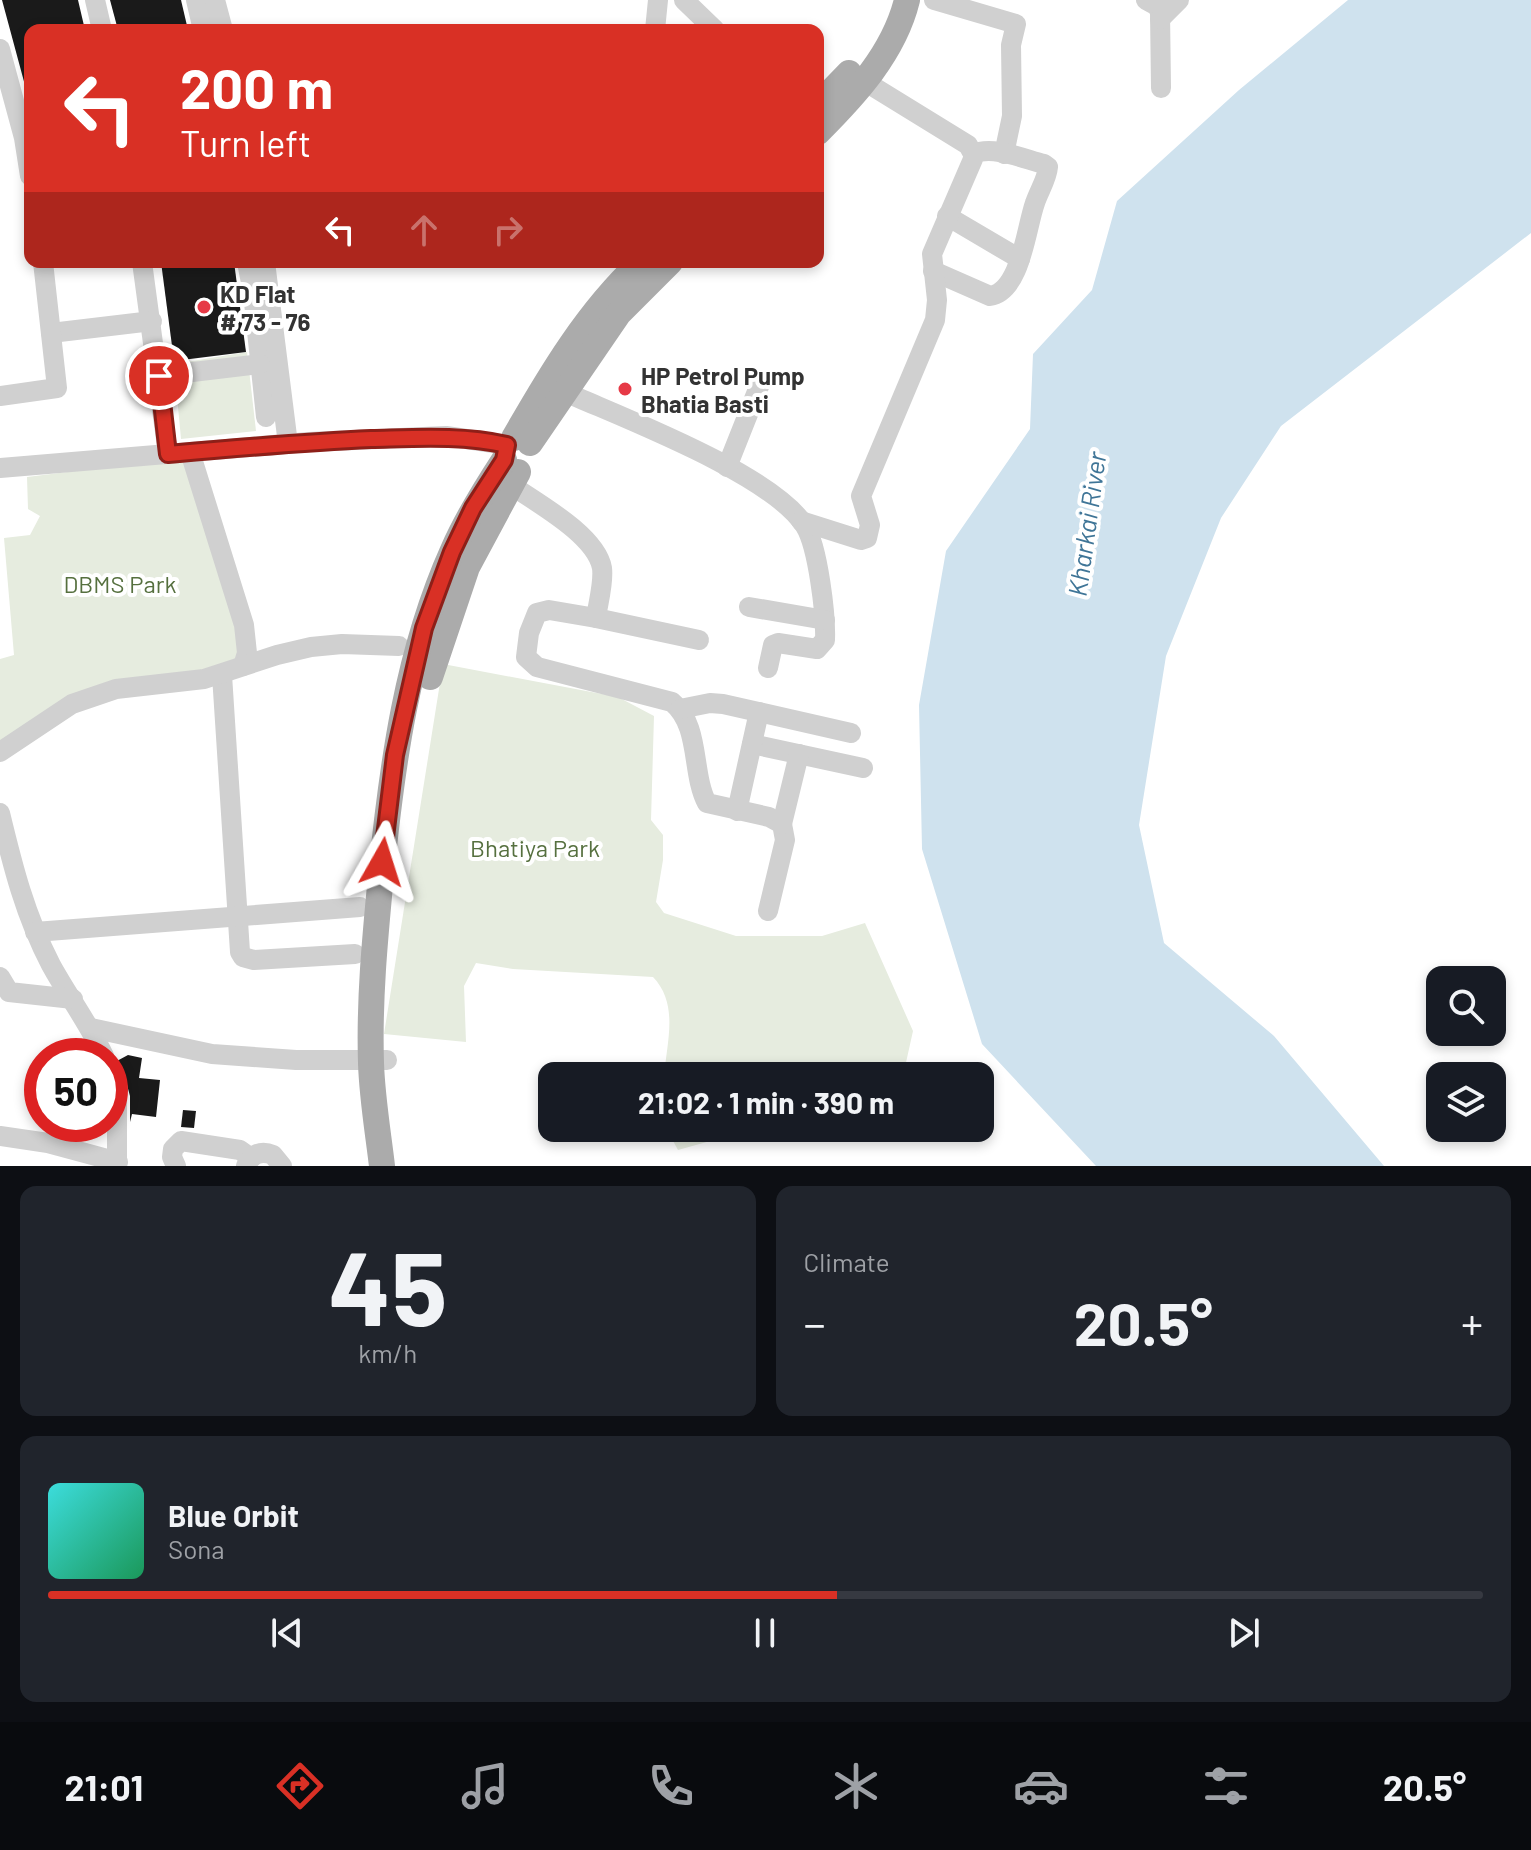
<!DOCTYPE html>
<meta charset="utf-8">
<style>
:root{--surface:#171b24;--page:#20242c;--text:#f1f3f6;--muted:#9ea1a6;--line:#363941;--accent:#d93025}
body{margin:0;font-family:Barlow,sans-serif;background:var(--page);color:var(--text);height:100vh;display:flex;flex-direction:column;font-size:30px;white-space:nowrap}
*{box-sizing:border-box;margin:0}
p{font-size:26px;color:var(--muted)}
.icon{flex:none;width:44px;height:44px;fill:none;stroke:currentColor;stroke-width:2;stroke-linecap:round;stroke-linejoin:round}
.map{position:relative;height:1166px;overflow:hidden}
.details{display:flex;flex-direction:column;gap:20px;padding:20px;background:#0d0f14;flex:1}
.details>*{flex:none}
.banner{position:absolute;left:24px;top:24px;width:800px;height:244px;border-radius:16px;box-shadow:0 4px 12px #0003;background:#d93025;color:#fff;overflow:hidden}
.fabs{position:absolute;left:1426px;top:966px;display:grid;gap:16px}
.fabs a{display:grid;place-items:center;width:80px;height:80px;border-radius:16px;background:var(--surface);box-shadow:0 4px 12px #0003;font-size:40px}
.speed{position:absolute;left:24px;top:1038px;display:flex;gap:16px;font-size:40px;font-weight:700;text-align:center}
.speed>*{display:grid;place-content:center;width:104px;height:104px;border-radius:50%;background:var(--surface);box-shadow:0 4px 12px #0003;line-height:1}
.speed .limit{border:12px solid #d22;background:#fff;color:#111}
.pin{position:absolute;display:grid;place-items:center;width:68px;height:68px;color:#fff;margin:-34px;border:4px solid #fff;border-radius:50%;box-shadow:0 2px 8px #0007}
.me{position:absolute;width:88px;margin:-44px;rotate:6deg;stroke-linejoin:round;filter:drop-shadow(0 0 6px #0008)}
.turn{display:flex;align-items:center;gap:28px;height:168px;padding:0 24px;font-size:36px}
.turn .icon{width:104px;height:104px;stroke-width:2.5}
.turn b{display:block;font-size:56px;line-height:68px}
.lanes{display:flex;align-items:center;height:76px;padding:0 24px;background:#0003;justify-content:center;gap:40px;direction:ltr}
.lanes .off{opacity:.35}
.big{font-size:60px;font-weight:700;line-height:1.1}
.details .widget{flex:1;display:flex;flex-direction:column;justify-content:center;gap:12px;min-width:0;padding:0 28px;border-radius:16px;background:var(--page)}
.details .dial{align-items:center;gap:0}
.dial b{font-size:104px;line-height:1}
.song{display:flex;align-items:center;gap:24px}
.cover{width:96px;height:96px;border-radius:12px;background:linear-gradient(135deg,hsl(180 70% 55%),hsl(150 70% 35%))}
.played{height:8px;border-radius:4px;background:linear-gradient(90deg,var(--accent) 55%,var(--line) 55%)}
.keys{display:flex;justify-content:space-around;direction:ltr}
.heat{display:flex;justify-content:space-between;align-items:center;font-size:44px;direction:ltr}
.details .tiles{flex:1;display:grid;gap:20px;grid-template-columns:1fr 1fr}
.widget:last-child{grid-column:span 2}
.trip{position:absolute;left:538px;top:1062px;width:456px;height:80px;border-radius:16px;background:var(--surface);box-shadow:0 4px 12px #0003;font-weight:700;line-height:80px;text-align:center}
.tab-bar{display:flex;height:128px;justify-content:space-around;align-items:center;background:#090b0e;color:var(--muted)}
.tab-bar .icon{width:56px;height:56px}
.tab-bar .on{color:var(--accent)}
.tab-bar b{font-size:36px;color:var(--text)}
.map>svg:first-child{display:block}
.green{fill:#e6ecdf}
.water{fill:#cfe2ee}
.building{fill:#1a1a1a}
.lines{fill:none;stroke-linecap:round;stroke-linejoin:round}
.minor{stroke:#d0d0d0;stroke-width:20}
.major{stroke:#ababab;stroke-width:26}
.route-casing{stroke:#8d1f18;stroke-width:20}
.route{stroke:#d93025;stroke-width:14}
.poi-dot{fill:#e63946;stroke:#fff;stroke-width:3}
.labels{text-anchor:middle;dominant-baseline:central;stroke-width:8;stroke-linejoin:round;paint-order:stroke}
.poi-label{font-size:24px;font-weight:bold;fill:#333;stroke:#fff;text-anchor:start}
.park-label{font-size:24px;fill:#56703f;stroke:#fff}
.water-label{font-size:26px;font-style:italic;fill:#3f7597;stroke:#fff}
</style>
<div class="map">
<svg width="1531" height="1166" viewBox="0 0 1531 1166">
<rect width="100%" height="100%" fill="#fff"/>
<g class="green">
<polygon points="247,352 256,431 181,439 174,364"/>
<polygon points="188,457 247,647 235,661 210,671 92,689 0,746 0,659 14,655 4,538 30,535 40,516 28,509 27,477"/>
<path d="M 443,664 L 618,697 L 654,716 L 651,820 L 663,835 L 663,860 L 656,902 L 664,913 L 736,936 L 822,936 L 865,923 L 913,1031 L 903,1076 L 664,1076 C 667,1041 679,1004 653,977 L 513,969 L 476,963 L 464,986 L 466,1042 L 384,1034 Z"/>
<polygon points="666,1128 757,1128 678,1150"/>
</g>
<polygon class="water" points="1348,0 1531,0 1531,233 1281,426 1221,518 1166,656 1139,825 1164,943 1274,1036 1384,1166 1096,1166 982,1044 922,849 919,705 946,551 1030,429 1033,354 1092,290 1117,201 1239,90"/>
<g class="building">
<polygon points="2,0 78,0 85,30 30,30 30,88 26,89"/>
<polygon points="110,0 181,0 188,30 118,30"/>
<polygon points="161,262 234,262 246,352 174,361"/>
<polygon points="128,1055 142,1058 139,1078 160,1080 156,1117 132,1114 130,1122 130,1096 123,1070 115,1062"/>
<polygon points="183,1110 196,1111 194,1128 181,1127"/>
</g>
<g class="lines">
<g class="minor">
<polyline points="95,0 102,30"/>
<polyline points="196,0 203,30"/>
<polyline points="215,0 223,30"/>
<polyline points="684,0 715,30"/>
<polyline points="934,0 1016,24 1011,45 1012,116 1004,154"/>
<polyline points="1146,0 1157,6 1160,12 1161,88"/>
<polyline points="1160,19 1179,0"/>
<polyline points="655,30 658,0"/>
<polyline points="0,49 24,138 30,176"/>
<polyline points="947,216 1020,259"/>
<polyline points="142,262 168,454"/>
<polyline points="247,262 253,293 266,417"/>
<polyline points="265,262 288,444"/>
<path d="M 933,271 L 990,296 C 1021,291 1026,228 1035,203 C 1039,191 1047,179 1048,167 L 1044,164 C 1024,159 993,145 973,154"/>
<polyline points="51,333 152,321"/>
<polyline points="159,376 260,364"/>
<path d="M 565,392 C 623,418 772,474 805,526 C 818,547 826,615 825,640 L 817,649 L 778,643 L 773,645 L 768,668"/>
<polyline points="0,396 57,388 43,262"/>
<polyline points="190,452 244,625 247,653 243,666"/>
<polyline points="727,467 760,384"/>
<polyline points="0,468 309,442 446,436 507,445"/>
<path d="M 511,485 C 537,503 596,535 602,568 C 604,583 598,603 596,618 L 549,610 L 537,613 L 529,633 L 526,657 L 537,667 L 672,702 C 701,726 691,773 707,803 L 769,817 L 782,824 L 785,840 L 768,911"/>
<polyline points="801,521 861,540 867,538 870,525 861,496 935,320 937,300 932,254 973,159 973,154 968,145 864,81"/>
<polyline points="749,607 825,620"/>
<polyline points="596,618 699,640"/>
<polyline points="222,675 240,952 243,957 254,960 355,954"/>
<polyline points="680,709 710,703 723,704 851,733"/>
<polyline points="752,744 863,768"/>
<polyline points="0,752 72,704 116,689 204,679 277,655 311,647 342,644 399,646"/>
<polyline points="737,811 759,712"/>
<path d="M 0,813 C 13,867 25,915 51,965 C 68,996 89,1024 104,1056"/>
<polyline points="782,824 799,754"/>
<polyline points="35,932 360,907"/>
<polyline points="0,977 9,992 73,999"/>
<polyline points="91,1028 212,1054 296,1060 387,1060"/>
<polyline points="110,1073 117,1099 117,1166"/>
<polyline points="0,1136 48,1143 118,1162"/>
<polyline points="176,1166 172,1157 173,1149 181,1141 240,1150 251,1158"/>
<path d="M 246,1166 C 251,1154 261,1150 273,1155 L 282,1166"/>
</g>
<g class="major">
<polyline points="818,105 849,73"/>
<path d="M 818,132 C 855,95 894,53 907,0"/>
<path d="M 514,438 C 550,375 588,311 641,262"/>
<polyline points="530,443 619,313 670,262"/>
<polyline points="430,677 467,567 518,472"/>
<path d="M 382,1166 C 378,1132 372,1097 371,1063 C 369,1000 375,938 381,875 C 392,765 407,652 453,550 C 467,518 485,489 504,460"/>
</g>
</g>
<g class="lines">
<defs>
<path id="route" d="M 159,376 L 168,454 C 236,448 303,442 371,439 C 418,438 461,435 507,445 L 504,460 L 473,508 L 452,552 L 424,628 L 395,755 L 382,862"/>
</defs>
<use href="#route" class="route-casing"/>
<use href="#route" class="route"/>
</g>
<g class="poi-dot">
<circle cx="204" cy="307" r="8"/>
<circle cx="625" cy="389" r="8"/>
</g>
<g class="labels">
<g class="poi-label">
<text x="220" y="293">KD Flat<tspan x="220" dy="28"># 73 - 76</tspan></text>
<text x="641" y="375">HP Petrol Pump<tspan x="641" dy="28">Bhatia Basti</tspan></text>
</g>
<g class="park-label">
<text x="120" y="583">DBMS Park</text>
<text x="535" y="847">Bhatiya Park</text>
</g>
<g class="water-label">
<text transform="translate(1086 524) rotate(-82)">Kharkai River</text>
</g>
</g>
</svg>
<div class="fabs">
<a><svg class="icon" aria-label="search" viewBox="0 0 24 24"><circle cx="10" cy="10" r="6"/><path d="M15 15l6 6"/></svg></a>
<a><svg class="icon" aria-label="layers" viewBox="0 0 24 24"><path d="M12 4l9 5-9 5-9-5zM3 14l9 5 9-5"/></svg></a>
</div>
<div class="speed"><div class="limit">50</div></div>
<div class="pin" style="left:159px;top:376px;background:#d93025"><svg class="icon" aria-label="arrive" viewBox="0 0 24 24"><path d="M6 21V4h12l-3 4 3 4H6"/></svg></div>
<svg class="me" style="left:382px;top:862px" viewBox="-20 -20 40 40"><path d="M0-17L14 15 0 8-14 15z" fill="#d93025" stroke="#fff" stroke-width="4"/></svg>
<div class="trip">21:02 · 1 min · 390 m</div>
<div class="banner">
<div class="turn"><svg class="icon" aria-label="left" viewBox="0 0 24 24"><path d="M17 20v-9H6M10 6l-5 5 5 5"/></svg><div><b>200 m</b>Turn left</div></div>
<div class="lanes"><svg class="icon" aria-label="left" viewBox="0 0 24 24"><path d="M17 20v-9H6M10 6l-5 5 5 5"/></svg><svg class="icon off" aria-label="ahead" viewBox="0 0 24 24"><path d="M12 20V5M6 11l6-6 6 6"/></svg><svg class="icon off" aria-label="right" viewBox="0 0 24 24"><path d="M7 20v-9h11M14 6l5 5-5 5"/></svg></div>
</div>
</div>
<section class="details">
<div class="tiles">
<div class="widget dial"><b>45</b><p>km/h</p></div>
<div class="widget"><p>Climate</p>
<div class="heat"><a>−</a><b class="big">20.5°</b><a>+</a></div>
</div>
<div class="widget">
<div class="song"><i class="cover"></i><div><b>Blue Orbit</b><p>Sona</p></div></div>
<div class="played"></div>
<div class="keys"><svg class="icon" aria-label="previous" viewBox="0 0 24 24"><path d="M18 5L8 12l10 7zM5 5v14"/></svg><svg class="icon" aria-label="pause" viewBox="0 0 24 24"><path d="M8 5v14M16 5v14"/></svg><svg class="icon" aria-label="next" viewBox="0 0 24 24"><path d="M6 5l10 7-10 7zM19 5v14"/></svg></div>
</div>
</div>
</section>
<nav class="tab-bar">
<b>21:01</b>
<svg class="icon on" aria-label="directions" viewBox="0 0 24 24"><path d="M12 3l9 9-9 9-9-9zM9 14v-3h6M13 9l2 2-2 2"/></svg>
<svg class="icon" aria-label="music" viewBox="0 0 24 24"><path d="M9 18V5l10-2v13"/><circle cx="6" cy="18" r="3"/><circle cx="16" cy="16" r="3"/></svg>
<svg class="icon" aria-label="phone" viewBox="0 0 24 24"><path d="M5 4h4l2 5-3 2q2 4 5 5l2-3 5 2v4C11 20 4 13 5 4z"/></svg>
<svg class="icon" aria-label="climate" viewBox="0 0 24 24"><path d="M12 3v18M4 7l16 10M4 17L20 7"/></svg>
<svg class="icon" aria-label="car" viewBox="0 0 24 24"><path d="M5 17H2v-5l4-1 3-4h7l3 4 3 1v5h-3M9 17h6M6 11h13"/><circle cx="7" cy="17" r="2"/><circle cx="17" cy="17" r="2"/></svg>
<svg class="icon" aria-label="filters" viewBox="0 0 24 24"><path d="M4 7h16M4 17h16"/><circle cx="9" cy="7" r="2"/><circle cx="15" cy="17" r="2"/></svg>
<b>20.5°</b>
</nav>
